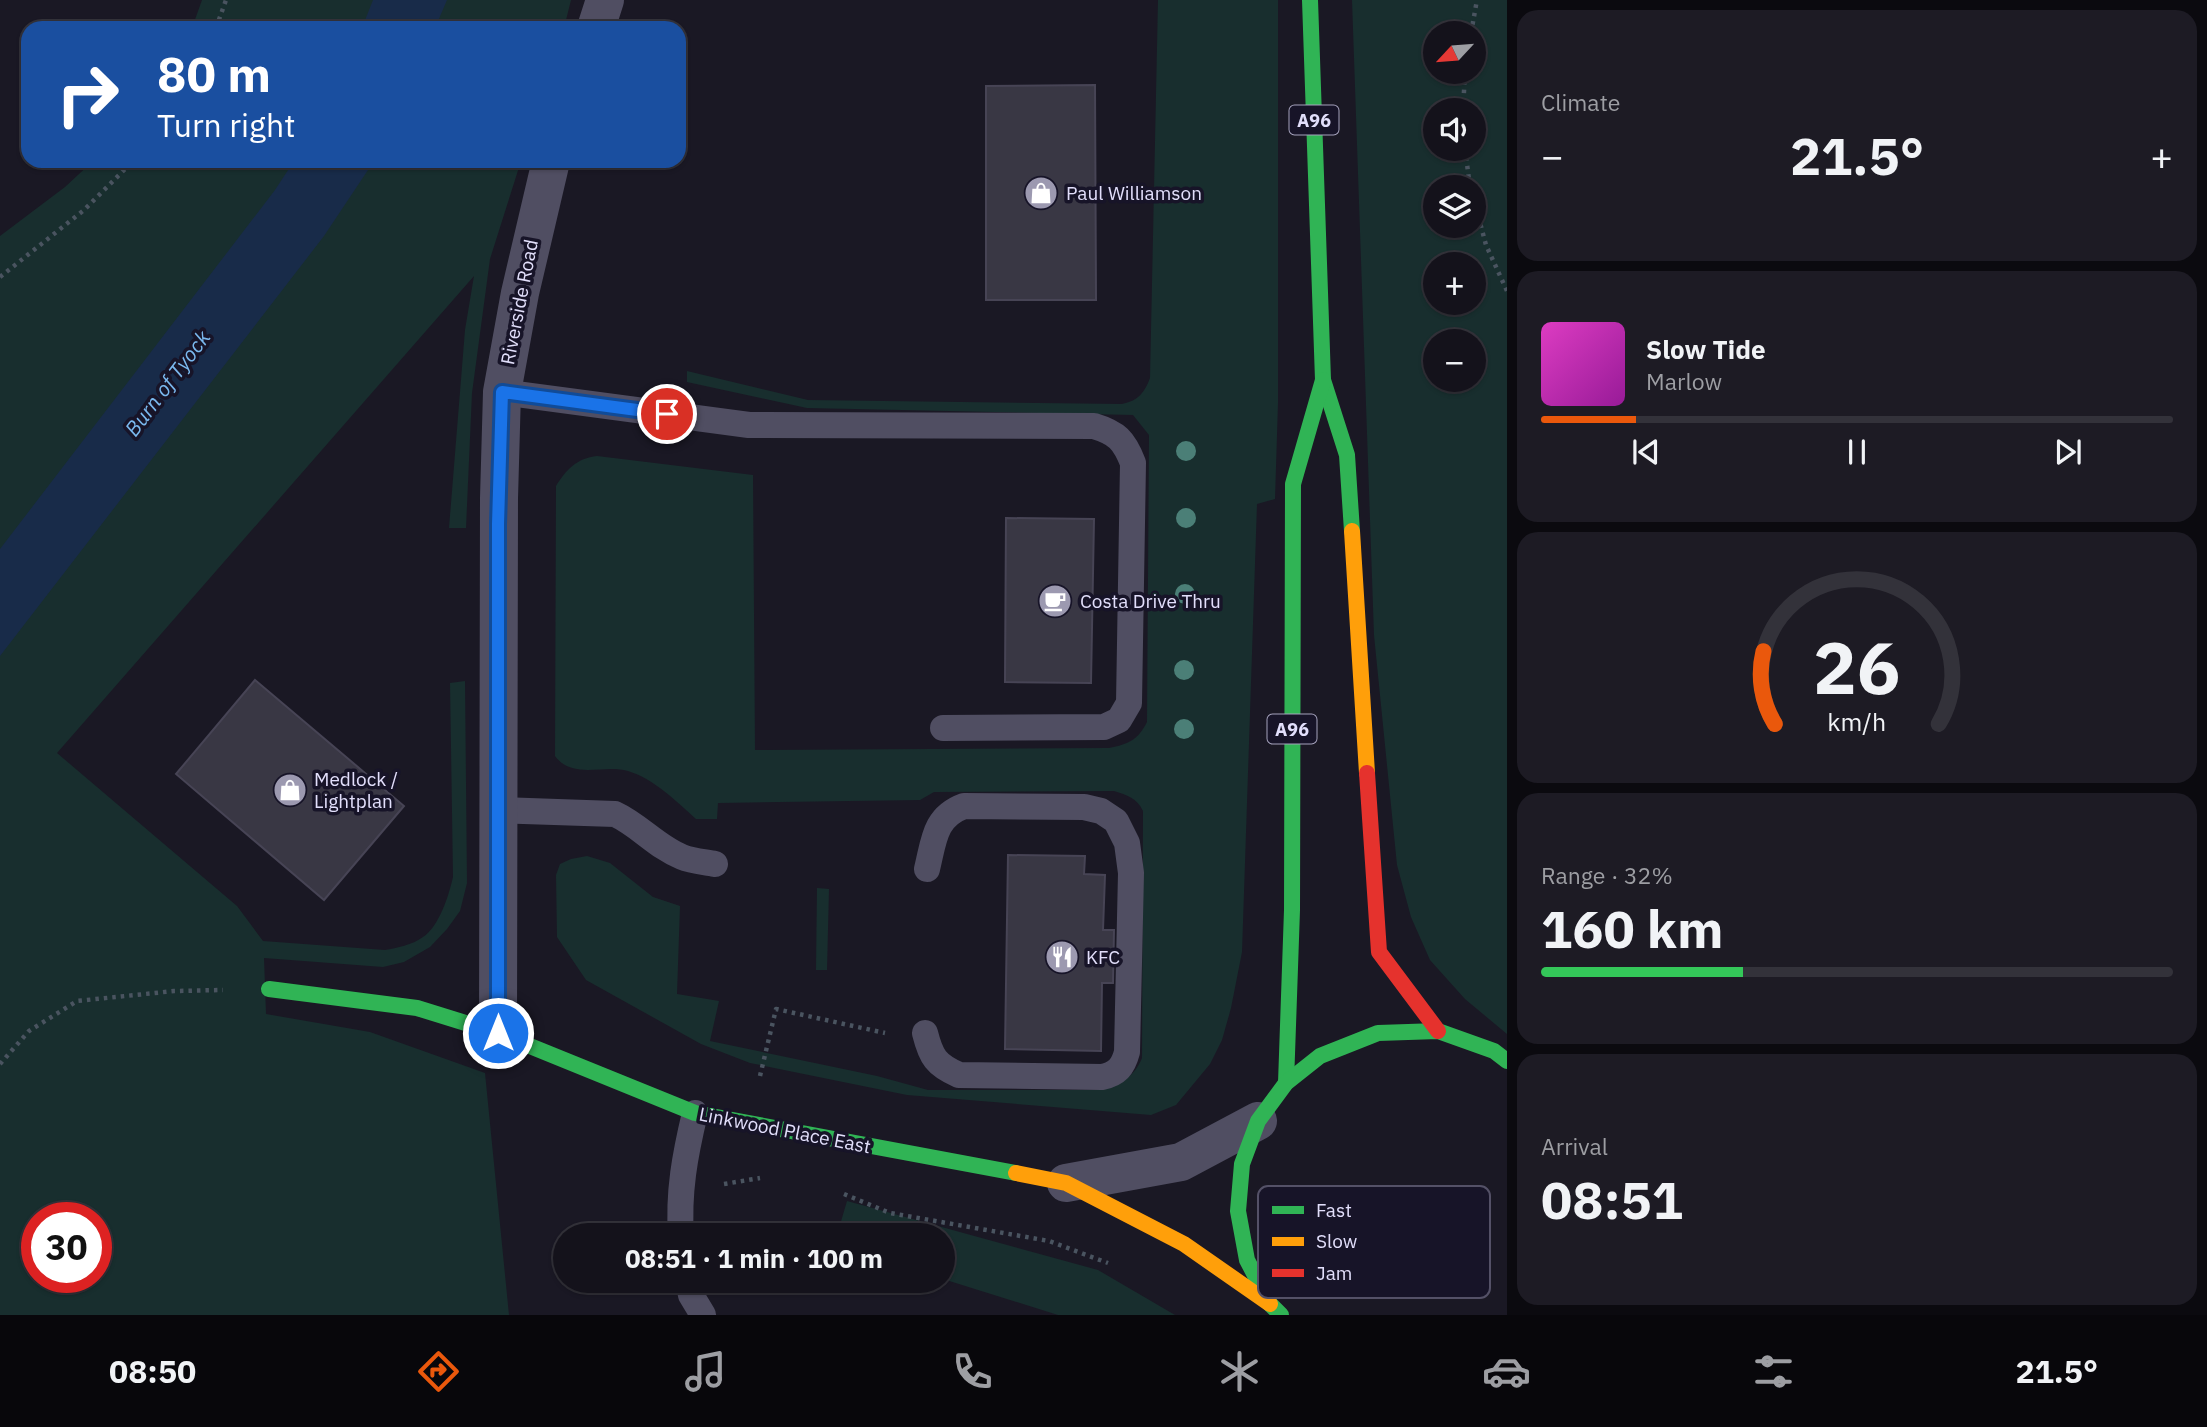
<!DOCTYPE html>
<meta charset="utf-8">
<style>
:root{--surface:#14121b;--page:#1d1b24;--text:#f1f3f6;--muted:#9d9ea3;--line:#33323a;--accent:#ea580c}
body{margin:0;font-family:"IBM Plex Sans",sans-serif;background:var(--page);color:var(--text);height:100vh;display:flex;flex-direction:column;font-size:26px;white-space:nowrap}
*{box-sizing:border-box;margin:0}
p{font-size:23px;color:var(--muted)}
.icon{flex:none;width:38px;height:38px;fill:none;stroke:currentColor;stroke-width:2;stroke-linecap:round;stroke-linejoin:round}
.map{position:relative;flex:1;overflow:hidden}
.side{display:flex;flex-direction:column;gap:10px;padding:10px;background:#0b0a0f;width:700px}
.side>*{flex:none}
.top-card{position:absolute;left:21px;top:21px;width:665px;height:147px;border-radius:21px;box-shadow:0 2px 5px #0004,0 0 0 2px var(--line);background:#1a4fa0;color:#fff;overflow:hidden}
.needle{width:46px;rotate:244deg}
.controls{position:absolute;left:1423px;top:21px;display:grid;gap:14px}
.controls a{display:grid;place-items:center;width:63px;height:63px;border-radius:50%;background:var(--surface);box-shadow:0 2px 5px #0004,0 0 0 2px var(--line);font-size:35px}
.speed{position:absolute;left:21px;top:1202px;display:flex;gap:14px;font-size:35px;font-weight:700;text-align:center}
.speed>*{display:grid;place-content:center;width:91px;height:91px;border-radius:50%;background:var(--surface);box-shadow:0 2px 5px #0004,0 0 0 2px var(--line);line-height:1}
.speed .limit{border:10px solid #d22;background:#fff;color:#111}
.pin{position:absolute;display:grid;place-items:center;width:60px;height:60px;color:#fff;margin:-30px;border:4px solid #fff;border-radius:50%;box-shadow:0 2px 7px #0007}
.me{position:absolute;width:77px;margin:-38px;rotate:0deg;stroke-linejoin:round;filter:drop-shadow(0 0 5px #0008)}
.turn{display:flex;align-items:center;gap:24px;height:147px;padding:0 21px;font-size:32px}
.turn .icon{width:91px;height:91px;stroke-width:2.5}
.turn b{display:block;font-size:49px;line-height:60px}
.big{font-size:52px;font-weight:700;line-height:1.1}
.side .card{flex:1;display:flex;flex-direction:column;justify-content:center;gap:10px;min-width:0;padding:0 24px;border-radius:21px;background:var(--page)}
.side .dial{align-items:center;gap:0}
.dial svg{height:182px;overflow:visible;fill:none;stroke:var(--line);stroke-width:7;stroke-linecap:round;text-anchor:middle}
.dial text{fill:var(--text);stroke:none}
.song{display:flex;align-items:center;gap:21px}
.cover{width:84px;height:84px;border-radius:10px;background:linear-gradient(135deg,hsl(310 70% 55%),hsl(300 70% 35%))}
.played{height:7px;border-radius:4px;background:linear-gradient(90deg,var(--accent) 15%,var(--line) 15%)}
.keys{display:flex;justify-content:space-around;direction:ltr}
.heat{display:flex;justify-content:space-between;align-items:center;font-size:38px;direction:ltr}
.charge{height:10px;border-radius:5px;background:linear-gradient(90deg,#34c759 32%,var(--line) 0)}
.trip{position:absolute;left:553px;top:1223px;width:402px;height:70px;border-radius:35px;background:var(--surface);box-shadow:0 2px 5px #0004,0 0 0 2px var(--line);font-weight:700;line-height:70px;text-align:center}
.tab-bar{display:flex;height:112px;justify-content:space-around;align-items:center;background:#08070b;color:var(--muted)}
.tab-bar .icon{width:49px;height:49px}
.tab-bar .active{color:var(--accent)}
.tab-bar b{font-size:32px;color:var(--text)}
main{display:flex;flex:1;min-height:0}
.map>svg:first-child{display:block}
.green{fill:#182e2e;fill-rule:evenodd}
.water{fill:#182b49}
.building{fill:#393744;stroke:#474455;stroke-width:2}
.lines{fill:none;stroke-linecap:round;stroke-linejoin:round}
.path{stroke:#4a5460;stroke-width:4.5;stroke-dasharray:3.5 5;stroke-linecap:butt}
.lane{stroke:#504e62;stroke-width:26}
.street{stroke:#504e62;stroke-width:38}
.fast{stroke:#30b455;stroke-width:16}
.slow{stroke:#ff9f0a;stroke-width:16}
.jam{stroke:#e5322d;stroke-width:16}
.tree{fill:#4b7f77}
.route-casing{stroke:#114b97;stroke-width:18}
.route{stroke:#1a73e8;stroke-width:12}
.labels{text-anchor:middle;dominant-baseline:central;stroke-width:7;stroke-linejoin:round;paint-order:stroke}
.shield{fill:#171428;stroke:#a5a2bc;stroke-width:2}
.shield-label{font-size:18px;font-weight:bold;fill:#e2dffb}
.poi-label{font-size:19px;fill:#e2dffb;stroke:#171428;text-anchor:start}
.street-label{font-size:19px;fill:#e2dffb;stroke:#171428}
.water-label{font-size:21px;font-style:italic;fill:#7ab8ee;stroke:#171428}
.key{fill:#171428;stroke:#545167;stroke-width:2}
.key-label{font-size:19px;fill:#e2dffb}
</style>
<main>
<div class="map">
<svg width="1507" height="1315" viewBox="0 0 1507 1315">
<rect width="100%" height="100%" fill="#1a1824"/>
<g class="green">
<polygon points="202,0 571,0 564,28 192,28"/>
<path d="M 1158,0 L 1278,0 L 1278,403 L 1275,499 L 1257,504 L 1242,952 L 1231,1008 L 1222,1040 L 1210,1064 L 1176,1105 L 1151,1115 L 907,1095 L 750,1063 L 701,1044 L 586,980 L 557,937 L 556,875 L 560,864 L 571,859 L 587,856 L 610,863 L 653,897 L 680,906 L 677,994 L 719,1001 L 710,1041 L 877,1076 L 928,1090 L 1095,1090 C 1117,1085 1133,1080 1142,1058 L 1143,811 C 1137,798 1127,795 1114,791 L 934,792 L 920,800 L 718,803 L 717,819 L 696,819 C 676,801 654,779 628,771 C 603,764 573,780 555,756 L 556,486 C 566,470 577,458 597,456 L 753,475 L 755,750 L 1109,748 C 1129,744 1138,740 1147,722 L 1149,435 L 1133,415 L 807,408 L 687,382 L 687,371 L 808,400 L 1122,404 C 1138,401 1145,392 1150,378 Z"/>
<path d="M 1352,0 L 1507,0 L 1507,1034 L 1465,999 L 1430,960 L 1411,917 L 1397,865 L 1374,635 ZM 1435,33 L 1474,33 L 1474,72 L 1435,72 ZM 1435,110 L 1474,110 L 1474,149 L 1435,149 ZM 1435,187 L 1474,187 L 1474,226 L 1435,226 ZM 1435,264 L 1474,264 L 1474,303 L 1435,303 ZM 1435,341 L 1474,341 L 1474,380 L 1435,380 Z"/>
<path d="M 93,161 L 521,161 L 490,259 L 472,393 L 466,528 L 449,528 L 465,330 L 474,276 L 57,753 L 237,906 L 263,941 L 385,950 C 397,948 412,945 423,937 C 439,927 449,895 453,877 L 450,683 L 465,681 L 467,883 L 460,911 L 447,929 L 430,947 L 404,962 L 383,967 L 264,958 L 266,1014 L 370,1032 L 485,1073 L 509,1315 L 0,1315 L 0,236 L 65,187 ZM 37,1218 L 96,1218 L 96,1278 L 37,1278 Z"/>
<polygon points="817,888 829,889 827,970 816,970"/>
<polygon points="847,1201 1098,1270 1175,1315 1058,1315 943,1279 943,1236 837,1235"/>
</g>
<g class="water">
<polygon points="373,0 447,0 435,28 362,28"/>
<polygon points="294,161 374,161 324,236 0,656 0,549 275,190"/>
</g>
<g class="building">
<polygon points="1095,85 1096,300 986,300 986,86"/>
<polygon points="1006,518 1094,519 1091,683 1005,682"/>
<polygon points="255,680 404,806 324,900 176,774"/>
<polygon points="1008,855 1085,856 1084,874 1105,875 1103,930 1114,930 1113,983 1102,983 1101,1051 1005,1049"/>
</g>
<g class="lines">
<g class="path">
<polyline points="216,28 226,0"/>
<polyline points="1471,33 1477,0"/>
<polyline points="1463,110 1465,72"/>
<polyline points="1465,149 1470,187"/>
<polyline points="1474,200 1486,245 1507,291"/>
<polyline points="0,277 84,210 133,161"/>
<polyline points="0,1064 29,1031 77,1001 174,991 223,990"/>
<polyline points="760,1076 776,1009 885,1033"/>
<polyline points="724,1184 760,1178"/>
<polyline points="844,1194 890,1213 1049,1241 1108,1263"/>
</g>
<g class="lane">
<path d="M 502,392 L 749,425 L 1094,426 C 1117,433 1124,440 1133,463 L 1129,703 L 1119,720 L 1104,727 L 943,728"/>
<path d="M 497,810 L 615,814 C 639,825 657,847 682,857 C 692,861 705,862 715,864"/>
<path d="M 925,1033 C 931,1057 936,1065 959,1075 L 1102,1077 C 1117,1074 1123,1067 1127,1052 L 1131,873 L 1127,843 L 1116,821 L 1101,811 L 1084,807 L 964,806 C 934,817 934,841 927,869"/>
<path d="M 681,1236 C 678,1192 685,1155 695,1113"/>
<polyline points="688,1281 691,1295 703,1315"/>
</g>
<g class="street">
<polyline points="596,28 605,0"/>
<polyline points="498,1033 499,498 502,392 520,293 551,161"/>
<polyline points="1066,1183 1181,1162 1258,1121"/>
</g>
<g class="fast">
<polyline points="1310,0 1323,380 1347,455 1352,531"/>
<polyline points="269,989 417,1008 498,1033 695,1113 1016,1173"/>
<polyline points="1286,1083 1292,910 1293,484 1323,380"/>
<polyline points="1281,1315 1270,1304 1247,1260 1238,1211 1242,1164 1258,1121 1286,1083 1320,1056 1378,1033 1438,1031 1494,1051 1507,1061"/>
</g>
<g class="slow">
<polyline points="1352,531 1367,773"/>
<polyline points="1016,1173 1066,1183 1184,1244 1270,1304"/>
</g>
<polyline class="jam" points="1367,773 1379,952 1438,1031"/>
</g>
<g class="tree">
<circle cx="1186" cy="451" r="10"/>
<circle cx="1186" cy="518" r="10"/>
<circle cx="1185" cy="594" r="10"/>
<circle cx="1184" cy="670" r="10"/>
<circle cx="1184" cy="729" r="10"/>
</g>
<g class="lines">
<defs>
<polyline id="route" points="498,1033 498,524 502,392 667,414"/>
</defs>
<use href="#route" class="route-casing"/>
<use href="#route" class="route"/>
</g>
<defs>
<symbol id="shop-disc" viewBox="-11 -11 22 22"><circle r="9.5" fill="#9c99b0" stroke="#171428"/><path d="M-5-2.5h2.3a2.7 3.5 0 0 1 5.4 0H5L5.5 6h-11ZM-1.5-2.5h3a1.5 2.3 0 0 0-3 0Z" fill="#fff"/></symbol>
<symbol id="cafe-disc" viewBox="-11 -11 22 22"><circle r="9.5" fill="#9c99b0" stroke="#171428"/><path d="M-5.5-4.5H6V0H3Q3 3.5 0 3.5H-2.5Q-5.5 3.5-5.5 0ZM3-3.2v2h1.7v-2ZM-6 4.5H4V6H-6Z" fill="#fff"/></symbol>
<symbol id="restaurant-disc" viewBox="-11 -11 22 22"><circle r="9.5" fill="#9c99b0" stroke="#171428"/><path d="M-5-6h1v4h1v-4h1v4h1v-4h1v5L-1.5 .5V6h-2V.5L-5-1ZM5-6V6H3V1.5H1.5Q1.5-4 5-6Z" fill="#fff"/></symbol>
</defs>
<g fill-rule="evenodd">
<use href="#shop-disc" x="1022" y="174" width="38" height="38"/>
<use href="#cafe-disc" x="1036" y="582" width="38" height="38"/>
<use href="#shop-disc" x="271" y="771" width="38" height="38"/>
<use href="#restaurant-disc" x="1043" y="938" width="38" height="38"/>
</g>
<g class="labels">
<g class="shield">
<rect x="1289.5" y="105.5" width="49" height="29" rx="5"/>
<rect x="1267.5" y="714.5" width="49" height="29" rx="5"/>
</g>
<g class="shield-label">
<text x="1314" y="120">A96</text>
<text x="1292" y="729">A96</text>
</g>
<g class="poi-label">
<text x="1066" y="193">Paul Williamson</text>
<text x="1080" y="601">Costa Drive Thru</text>
<text x="314" y="779">Medlock /<tspan x="314" dy="22">Lightplan</tspan></text>
<text x="1086" y="957">KFC</text>
</g>
<g class="street-label">
<text transform="translate(519 302) rotate(-79)">Riverside Road</text>
<text transform="translate(785 1130) rotate(11)">Linkwood Place East</text>
</g>
<g class="water-label">
<text transform="translate(167 383) rotate(-53)">Burn of Tyock</text>
</g>
</g>
<rect x="1258" y="1186" width="232" height="112" rx="10" class="key"/>
<rect x="1272" y="1206" width="32" height="8" fill="#30b455"/>
<rect x="1272" y="1237" width="32" height="9" fill="#ff9f0a"/>
<rect x="1272" y="1269" width="32" height="8" fill="#e5322d"/>
<g class="key-label">
<text x="1316" y="1217">Fast</text>
<text x="1316" y="1248">Slow</text>
<text x="1316" y="1280">Jam</text>
</g>
</svg>
<div class="controls">
<a><svg class="needle" viewBox="-14 -14 28 28"><path d="M0-13l5 13h-10z" fill="#e53935"/><path d="M0 13l5-13h-10z" fill="#9d9ea3"/></svg></a>
<a><svg class="icon" aria-label="sound" viewBox="0 0 24 24"><path d="M4 9h4l5-4v14l-5-4H4zM17 9q2 3 0 6"/></svg></a>
<a><svg class="icon" aria-label="layers" viewBox="0 0 24 24"><path d="M12 4l9 5-9 5-9-5zM3 14l9 5 9-5"/></svg></a>
<a>+</a>
<a>−</a>
</div>
<div class="speed"><div class="limit">30</div></div>
<div class="pin" style="left:667px;top:414px;background:#d93025"><svg class="icon" aria-label="arrive" viewBox="0 0 24 24"><path d="M6 21V4h12l-3 4 3 4H6"/></svg></div>
<svg class="me" style="left:498px;top:1033px" viewBox="-20 -20 40 40"><circle r="17" fill="#1a73e8" stroke="#fff" stroke-width="3"/><path d="M0-11L8 9 0 5-8 9z" fill="#fff"/></svg>
<div class="trip">08:51 · 1 min · 100 m</div>
<div class="top-card">
<div class="turn"><svg class="icon" aria-label="right" viewBox="0 0 24 24"><path d="M7 20v-9h11M14 6l5 5-5 5"/></svg><div><b>80 m</b>Turn right</div></div>
</div>
</div>
<section class="side">
<div class="card"><p>Climate</p>
<div class="heat"><a>−</a><b class="big">21.5°</b><a>+</a></div>
</div>
<div class="card">
<div class="song"><i class="cover"></i><div><b>Slow Tide</b><p>Marlow</p></div></div>
<div class="played"></div>
<div class="keys"><svg class="icon" aria-label="previous" viewBox="0 0 24 24"><path d="M18 5L8 12l10 7zM5 5v14"/></svg><svg class="icon" aria-label="pause" viewBox="0 0 24 24"><path d="M8 5v14M16 5v14"/></svg><svg class="icon" aria-label="next" viewBox="0 0 24 24"><path d="M6 5l10 7-10 7zM19 5v14"/></svg></div>
</div>
<div class="card dial"><svg viewBox="0 0 100 80">
<path d="M14 69A42 42 0 1 1 86 69"/>
<path d="M14 69A42 42 0 0 1 9 37" stroke="#ea580c"/>
<text x="50" y="56" font-size="32" font-weight="700">26</text>
<text x="50" y="72" font-size="11">km/h</text>
</svg></div>
<div class="card"><p>Range · 32%</p><b class="big">160 km</b><div class="charge"></div></div>
<div class="card"><p>Arrival</p><b class="big">08:51</b></div>
</section>
</main>
<nav class="tab-bar">
<b>08:50</b>
<svg class="icon active" aria-label="directions" viewBox="0 0 24 24"><path d="M12 3l9 9-9 9-9-9zM9 14v-3h6M13 9l2 2-2 2"/></svg>
<svg class="icon" aria-label="music" viewBox="0 0 24 24"><path d="M9 18V5l10-2v13"/><circle cx="6" cy="18" r="3"/><circle cx="16" cy="16" r="3"/></svg>
<svg class="icon" aria-label="phone" viewBox="0 0 24 24"><path d="M5 4h4l2 5-3 2q2 4 5 5l2-3 5 2v4C11 20 4 13 5 4z"/></svg>
<svg class="icon" aria-label="climate" viewBox="0 0 24 24"><path d="M12 3v18M4 7l16 10M4 17L20 7"/></svg>
<svg class="icon" aria-label="car" viewBox="0 0 24 24"><path d="M5 17H2v-5l4-1 3-4h7l3 4 3 1v5h-3M9 17h6M6 11h13"/><circle cx="7" cy="17" r="2"/><circle cx="17" cy="17" r="2"/></svg>
<svg class="icon" aria-label="filters" viewBox="0 0 24 24"><path d="M4 7h16M4 17h16"/><circle cx="9" cy="7" r="2"/><circle cx="15" cy="17" r="2"/></svg>
<b>21.5°</b>
</nav>
